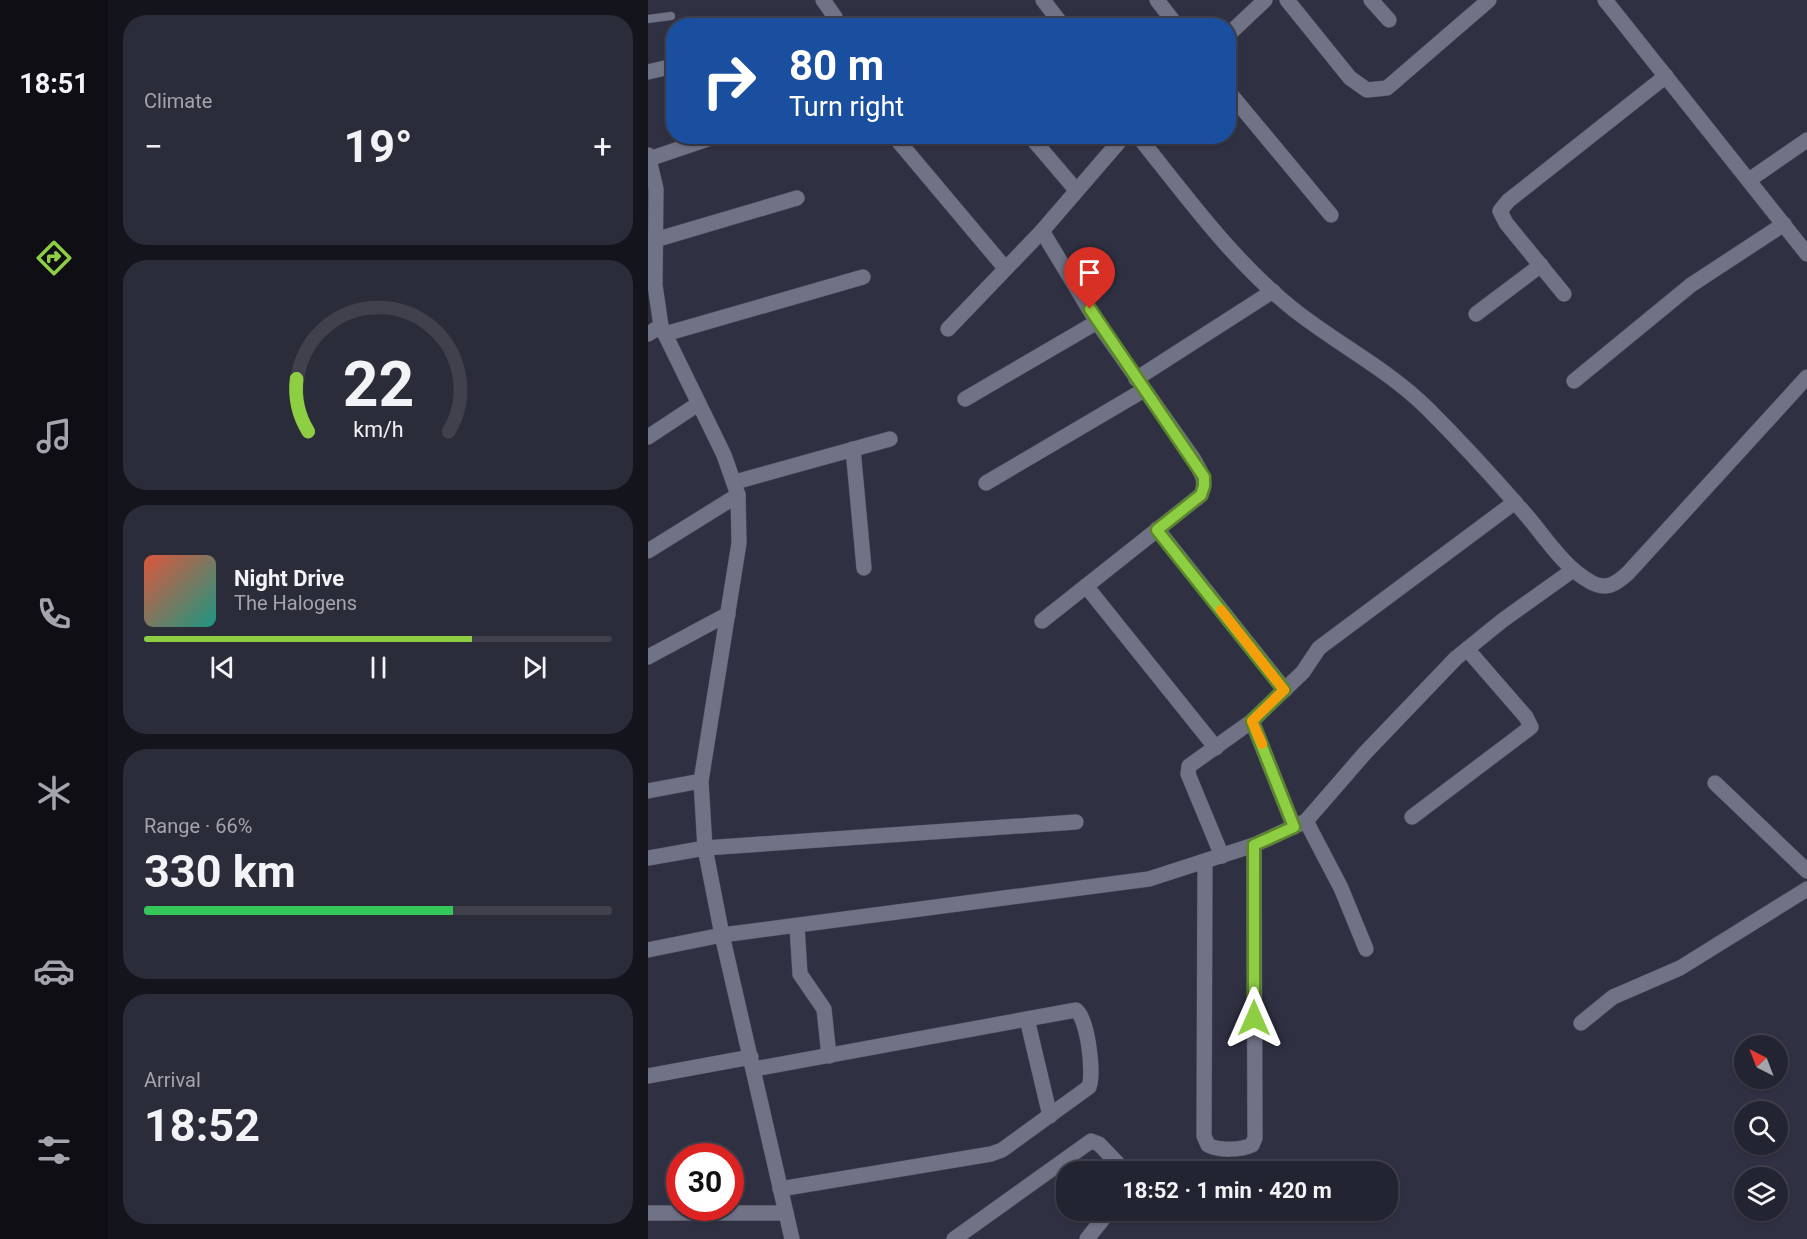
<!DOCTYPE html>
<meta charset="utf-8">
<style>
:root{--surface:#232432;--page:#2b2c3a;--text:#f1f3f6;--muted:#a3a4ac;--line:#40414d;--accent:#8ece43}
body{margin:0;font-family:Roboto,sans-serif;background:var(--page);color:var(--text);height:100vh;display:flex;flex-direction:column;font-size:22px;white-space:nowrap}
*{box-sizing:border-box;margin:0}
p{font-size:20px;color:var(--muted)}
.icon{flex:none;width:33px;height:33px;fill:none;stroke:currentColor;stroke-width:2;stroke-linecap:round;stroke-linejoin:round}
.map{position:relative;flex:1;overflow:hidden}
.details{display:flex;flex-direction:column;gap:15px;padding:15px;background:#13141c;width:540px}
.details>*{flex:none}
.guide{position:absolute;left:18px;top:18px;width:570px;height:126px;border-radius:24px;box-shadow:0 2px 4px #0004,0 0 0 2px var(--line);background:#1a4fa0;color:#fff;overflow:hidden}
.needle{width:39px;rotate:318deg}
.tools{position:absolute;left:1086px;top:1035px;display:grid;gap:12px}
.tools a{display:grid;place-items:center;width:54px;height:54px;border-radius:50%;background:var(--surface);box-shadow:0 2px 4px #0004,0 0 0 2px var(--line);font-size:30px}
.speed{position:absolute;left:18px;top:1143px;display:flex;gap:12px;font-size:30px;font-weight:700;text-align:center}
.speed>*{display:grid;place-content:center;width:78px;height:78px;border-radius:50%;background:var(--surface);box-shadow:0 2px 4px #0004,0 0 0 2px var(--line);line-height:1}
.speed .limit{border:9px solid #d22;background:#fff;color:#111}
.pin{position:absolute;display:grid;place-items:center;width:51px;height:51px;color:#fff;margin:-62px -26px;border-radius:50% 50% 50% 0;rotate:-45deg;box-shadow:0 0 6px #0007}
.pin .icon{rotate:45deg}
.me{position:absolute;width:66px;margin:-33px;rotate:0deg;stroke-linejoin:round;filter:drop-shadow(0 0 4px #0008)}
.turn{display:flex;align-items:center;gap:21px;height:126px;padding:0 24px;font-size:27px}
.turn .icon{width:78px;height:78px;stroke-width:2.5}
.turn b{display:block;font-size:42px;line-height:51px}
.big{font-size:45px;font-weight:700;line-height:1.1}
.details .card{flex:1;display:flex;flex-direction:column;justify-content:center;gap:9px;min-width:0;padding:0 21px;border-radius:24px;background:var(--page)}
.details .dial{align-items:center;gap:0}
.dial svg{height:156px;overflow:visible;fill:none;stroke:var(--line);stroke-width:7;stroke-linecap:round;text-anchor:middle}
.dial text{fill:var(--text);stroke:none}
.song{display:flex;align-items:center;gap:18px}
.cover{width:72px;height:72px;border-radius:9px;background:linear-gradient(135deg,hsl(10 70% 55%),hsl(170 70% 35%))}
.played{height:6px;border-radius:3px;background:linear-gradient(90deg,var(--accent) 70%,var(--line) 70%)}
.keys{display:flex;justify-content:space-around;direction:ltr}
.heat{display:flex;justify-content:space-between;align-items:center;font-size:33px;direction:ltr}
.charge{height:9px;border-radius:4px;background:linear-gradient(90deg,#34c759 66%,var(--line) 0)}
.trip{position:absolute;left:408px;top:1161px;width:342px;height:60px;border-radius:24px;background:var(--surface);box-shadow:0 2px 4px #0004,0 0 0 2px var(--line);font-weight:700;line-height:60px;text-align:center}
main{display:flex;flex:1;min-height:0}
.dock{display:flex;flex-direction:column;width:108px;justify-content:space-around;align-items:center;background:#0e0e14;color:var(--muted)}
.dock .icon{width:42px;height:42px}
.dock .active{color:var(--accent)}
.dock b{font-size:27px;color:var(--text)}
.map>svg:first-child{display:block}
.lines{fill:none;stroke-linecap:round;stroke-linejoin:round}
.service-casing{stroke:#4a4b5a;stroke-width:9}
.minor-casing{stroke:#4a4b5a;stroke-width:16}
.tertiary-casing{stroke:#4a4b5a;stroke-width:16}
.service{stroke:#707286;stroke-width:8}
.minor{stroke:#707286;stroke-width:15}
.tertiary{stroke:#707286;stroke-width:15}
.route-casing{stroke:#5c862c;stroke-width:15}
.route{stroke:#8ece43;stroke-width:10}
.slow{stroke:#f59e0b;stroke-width:10}
</style>
<main>
<nav class="dock">
<b>18:51</b>
<svg class="icon active" aria-label="directions" viewBox="0 0 24 24"><path d="M12 3l9 9-9 9-9-9zM9 14v-3h6M13 9l2 2-2 2"/></svg>
<svg class="icon" aria-label="music" viewBox="0 0 24 24"><path d="M9 18V5l10-2v13"/><circle cx="6" cy="18" r="3"/><circle cx="16" cy="16" r="3"/></svg>
<svg class="icon" aria-label="phone" viewBox="0 0 24 24"><path d="M5 4h4l2 5-3 2q2 4 5 5l2-3 5 2v4C11 20 4 13 5 4z"/></svg>
<svg class="icon" aria-label="climate" viewBox="0 0 24 24"><path d="M12 3v18M4 7l16 10M4 17L20 7"/></svg>
<svg class="icon" aria-label="car" viewBox="0 0 24 24"><path d="M5 17H2v-5l4-1 3-4h7l3 4 3 1v5h-3M9 17h6M6 11h13"/><circle cx="7" cy="17" r="2"/><circle cx="17" cy="17" r="2"/></svg>
<svg class="icon" aria-label="filters" viewBox="0 0 24 24"><path d="M4 7h16M4 17h16"/><circle cx="9" cy="7" r="2"/><circle cx="15" cy="17" r="2"/></svg>
</nav>
<section class="details">
<div class="card"><p>Climate</p>
<div class="heat"><a>−</a><b class="big">19°</b><a>+</a></div>
</div>
<div class="card dial"><svg viewBox="0 0 100 80">
<path d="M14 69A42 42 0 1 1 86 69"/>
<path d="M14 69A42 42 0 0 1 8 42" stroke="#8ece43"/>
<text x="50" y="56" font-size="32" font-weight="700">22</text>
<text x="50" y="72" font-size="11">km/h</text>
</svg></div>
<div class="card">
<div class="song"><i class="cover"></i><div><b>Night Drive</b><p>The Halogens</p></div></div>
<div class="played"></div>
<div class="keys"><svg class="icon" aria-label="previous" viewBox="0 0 24 24"><path d="M18 5L8 12l10 7zM5 5v14"/></svg><svg class="icon" aria-label="pause" viewBox="0 0 24 24"><path d="M8 5v14M16 5v14"/></svg><svg class="icon" aria-label="next" viewBox="0 0 24 24"><path d="M6 5l10 7-10 7zM19 5v14"/></svg></div>
</div>
<div class="card"><p>Range · 66%</p><b class="big">330 km</b><div class="charge"></div></div>
<div class="card"><p>Arrival</p><b class="big">18:52</b></div>
</section>
<div class="map">
<svg width="1159" height="1239" viewBox="0 0 1159 1239">
<rect width="100%" height="100%" fill="#2f3042"/>
<g class="lines">
<defs>
<polyline id="service" points="0,19 23,16"/>
<g id="minor">
<polyline points="175,0 187,17"/>
<polyline points="395,0 415,26"/>
<polyline points="509,0 529,26"/>
<polyline points="639,0 702,78 719,90 739,88 841,0"/>
<polyline points="723,0 741,20"/>
<polyline points="957,0 1159,254"/>
<polyline points="580,35 617,0"/>
<polyline points="0,72 26,66"/>
<polyline points="580,91 683,215"/>
<polyline points="246,136 357,268"/>
<polyline points="382,136 428,190"/>
<path d="M 490,136 C 538,196 585,261 645,309 C 689,344 740,369 780,409 C 814,443 847,479 879,516 C 897,537 916,567 941,581 C 957,591 967,585 980,573 L 1159,377"/>
<polyline points="1,159 69,136"/>
<polyline points="1101,180 1159,140"/>
<polyline points="7,240 149,198"/>
<polyline points="916,294 858,223 852,211 860,201 1018,76"/>
<polyline points="828,314 893,265"/>
<polyline points="300,329 394,231 476,136"/>
<polyline points="0,334 13,326"/>
<polyline points="17,334 215,277"/>
<polyline points="488,379 625,291"/>
<polyline points="926,381 1043,285 1136,224"/>
<polyline points="317,399 449,322"/>
<polyline points="0,437 50,404"/>
<polyline points="205,449 216,568"/>
<polyline points="87,482 242,439"/>
<polyline points="338,483 496,390"/>
<polyline points="509,529 637,690"/>
<polyline points="0,551 90,495"/>
<polyline points="438,586 568,748"/>
<path d="M 394,621 L 553,495 C 560,480 552,471 545,458 L 449,322 L 394,231"/>
<polyline points="0,657 80,614"/>
<polyline points="604,721 646,827"/>
<polyline points="1067,783 1159,871"/>
<polyline points="0,791 53,781"/>
<polyline points="764,817 883,727 878,717 819,649"/>
<polyline points="658,821 693,888 718,949"/>
<polyline points="574,856 540,774 541,766 604,721 655,672 671,648 867,502"/>
<polyline points="0,858 57,848 428,822"/>
<path d="M 557,862 L 556,1136 L 560,1145 C 571,1151 593,1150 604,1145 L 607,1138 L 606,845"/>
<polyline points="149,926 152,974 176,1009 181,1056"/>
<polyline points="0,950 74,935 501,879 606,845 658,821 717,753 808,658 855,620 925,570"/>
<polyline points="379,1019 402,1116"/>
<polyline points="933,1023 965,997 1032,968 1159,889"/>
<path d="M 106,1069 L 428,1010 C 440,1019 446,1073 441,1087 L 354,1150 L 343,1154 L 132,1189"/>
<polyline points="0,1076 103,1057"/>
<polyline points="0,1213 138,1213"/>
<polyline points="306,1239 443,1141 451,1144 478,1172"/>
<polyline points="439,1239 462,1210"/>
</g>
<polyline id="tertiary" points="0,155 8,189 7,285 13,326 76,455 90,495 91,543 53,781 57,848 74,935 144,1239"/>
</defs>
<use href="#service" class="service-casing"/>
<use href="#minor" class="minor-casing"/>
<use href="#tertiary" class="tertiary-casing"/>
<use href="#service" class="service"/>
<use href="#minor" class="minor"/>
<use href="#tertiary" class="tertiary"/>
</g>
<g class="lines">
<defs>
<polyline id="route" points="442,309 556,477 556,486 553,495 509,530 636,690 604,721 646,827 606,845 606,1018"/>
</defs>
<use href="#route" class="route-casing"/>
<use href="#route" class="route"/>
<polyline class="slow" points="573,610 636,690 604,721 614,744"/>
</g>
</svg>
<div class="tools">
<a><svg class="needle" viewBox="-14 -14 28 28"><path d="M0-13l5 13h-10z" fill="#e53935"/><path d="M0 13l5-13h-10z" fill="#a3a4ac"/></svg></a>
<a><svg class="icon" aria-label="search" viewBox="0 0 24 24"><circle cx="10" cy="10" r="6"/><path d="M15 15l6 6"/></svg></a>
<a><svg class="icon" aria-label="layers" viewBox="0 0 24 24"><path d="M12 4l9 5-9 5-9-5zM3 14l9 5 9-5"/></svg></a>
</div>
<div class="speed"><div class="limit">30</div></div>
<div class="pin" style="left:442px;top:309px;background:#d93025"><svg class="icon" aria-label="arrive" viewBox="0 0 24 24"><path d="M6 21V4h12l-3 4 3 4H6"/></svg></div>
<svg class="me" style="left:606px;top:1018px" viewBox="-20 -20 40 40"><path d="M0-17L14 15 0 8-14 15z" fill="#8ece43" stroke="#fff" stroke-width="4"/></svg>
<div class="trip">18:52 · 1 min · 420 m</div>
<div class="guide">
<div class="turn"><svg class="icon" aria-label="right" viewBox="0 0 24 24"><path d="M7 20v-9h11M14 6l5 5-5 5"/></svg><div><b>80 m</b>Turn right</div></div>
</div>
</div>
</main>
